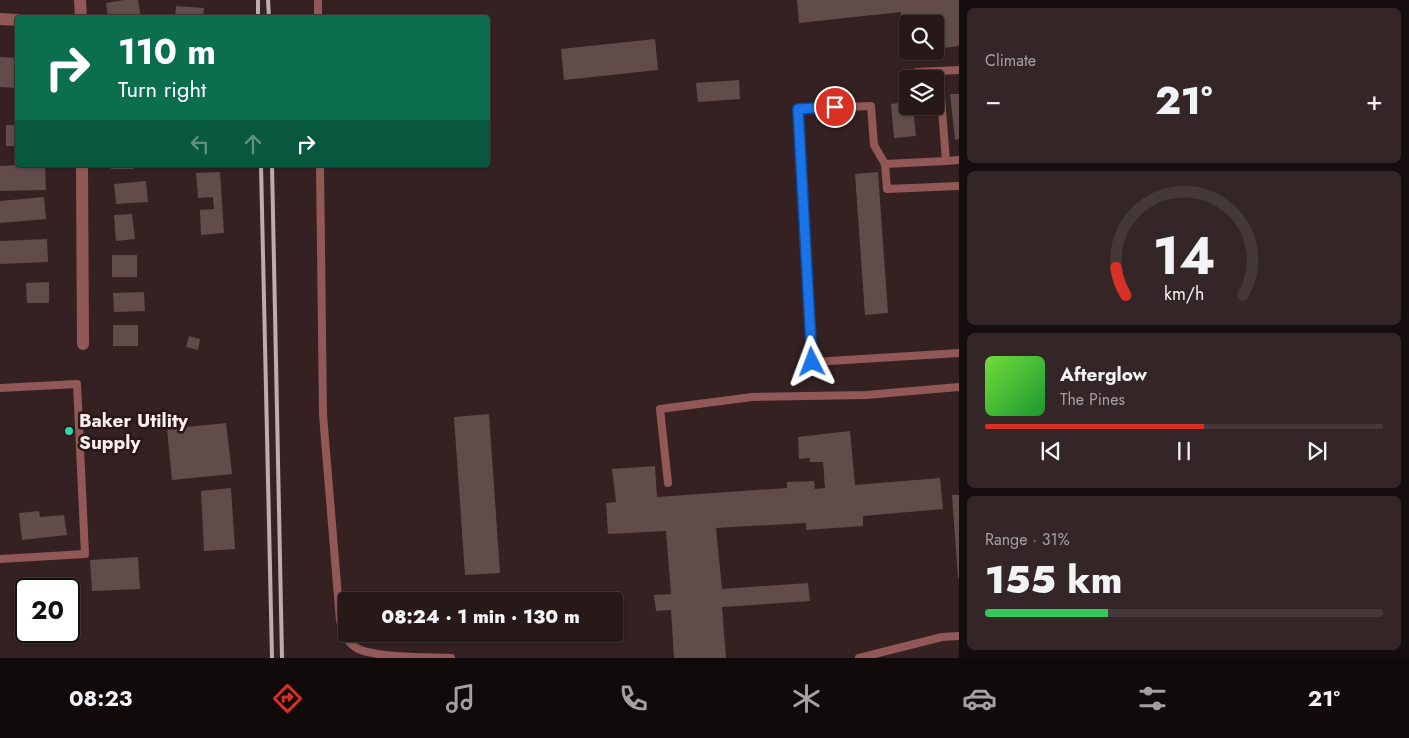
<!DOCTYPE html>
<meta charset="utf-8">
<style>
:root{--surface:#281919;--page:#342626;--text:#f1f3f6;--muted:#a5a0a2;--line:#443838;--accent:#d93025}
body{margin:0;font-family:Jost,sans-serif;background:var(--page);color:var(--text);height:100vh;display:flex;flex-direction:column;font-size:19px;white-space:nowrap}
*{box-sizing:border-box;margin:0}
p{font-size:16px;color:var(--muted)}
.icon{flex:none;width:28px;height:28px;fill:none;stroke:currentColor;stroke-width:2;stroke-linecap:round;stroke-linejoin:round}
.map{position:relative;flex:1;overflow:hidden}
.drawer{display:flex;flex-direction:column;gap:8px;padding:8px;background:#160e0e;width:450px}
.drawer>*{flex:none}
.banner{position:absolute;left:15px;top:15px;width:475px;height:152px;border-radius:5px;box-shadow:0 1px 4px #0004,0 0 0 1px var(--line);background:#0b6e4f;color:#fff;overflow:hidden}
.tools{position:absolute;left:899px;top:15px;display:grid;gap:10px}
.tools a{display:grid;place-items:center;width:45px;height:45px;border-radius:5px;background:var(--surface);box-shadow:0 1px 4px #0004,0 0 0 1px var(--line);font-size:25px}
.speed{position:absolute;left:15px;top:578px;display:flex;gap:10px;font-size:25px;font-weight:700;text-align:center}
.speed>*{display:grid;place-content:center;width:65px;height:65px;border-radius:50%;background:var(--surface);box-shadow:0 1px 4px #0004,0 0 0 1px var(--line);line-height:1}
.speed .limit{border:2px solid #111;border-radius:8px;background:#fff;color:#111}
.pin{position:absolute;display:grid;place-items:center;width:42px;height:42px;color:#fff;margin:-21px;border:2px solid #fff;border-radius:50%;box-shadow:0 1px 5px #0007}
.me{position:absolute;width:55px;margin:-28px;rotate:357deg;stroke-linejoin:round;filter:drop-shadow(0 0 4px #0008)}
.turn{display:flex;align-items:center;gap:18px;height:105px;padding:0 20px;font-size:22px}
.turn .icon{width:65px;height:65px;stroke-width:2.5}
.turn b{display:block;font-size:35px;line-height:42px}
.lanes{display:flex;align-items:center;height:48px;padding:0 20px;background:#0003;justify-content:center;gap:25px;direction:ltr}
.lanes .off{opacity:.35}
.big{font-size:38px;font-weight:800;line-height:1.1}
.drawer .widget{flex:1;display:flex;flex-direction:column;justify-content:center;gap:8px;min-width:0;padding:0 18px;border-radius:8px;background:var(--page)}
.drawer .dial{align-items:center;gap:0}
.dial svg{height:130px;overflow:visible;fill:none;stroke:var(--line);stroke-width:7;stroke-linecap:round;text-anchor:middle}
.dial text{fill:var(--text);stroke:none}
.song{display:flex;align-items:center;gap:15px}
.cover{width:60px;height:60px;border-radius:8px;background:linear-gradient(135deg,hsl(100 70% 55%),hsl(130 70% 35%))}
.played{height:5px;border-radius:2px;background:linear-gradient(90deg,var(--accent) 55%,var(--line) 55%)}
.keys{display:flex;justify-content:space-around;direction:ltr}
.heat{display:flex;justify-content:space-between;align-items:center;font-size:28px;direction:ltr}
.charge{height:8px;border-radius:4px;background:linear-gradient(90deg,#34c759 31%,var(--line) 0)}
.trip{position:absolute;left:338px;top:592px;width:285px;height:50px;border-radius:5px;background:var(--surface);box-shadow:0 1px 4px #0004,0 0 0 1px var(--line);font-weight:800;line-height:50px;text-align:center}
.tab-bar{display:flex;height:80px;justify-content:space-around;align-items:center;background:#100a0a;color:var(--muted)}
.tab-bar .icon{width:35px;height:35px}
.tab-bar .selected{color:var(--accent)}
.tab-bar b{font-size:22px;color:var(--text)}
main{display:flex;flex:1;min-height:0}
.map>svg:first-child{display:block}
.building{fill:#614b4b}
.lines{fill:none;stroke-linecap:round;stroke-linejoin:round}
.service{stroke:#925858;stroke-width:8}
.minor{stroke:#925858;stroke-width:12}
.rail{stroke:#bcacab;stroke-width:4}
.route-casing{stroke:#114b97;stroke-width:12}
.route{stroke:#1a73e8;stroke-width:9}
.poi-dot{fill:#32d4a9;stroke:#2a1818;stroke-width:2}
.labels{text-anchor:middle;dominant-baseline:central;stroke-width:5;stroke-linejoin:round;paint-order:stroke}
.poi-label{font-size:19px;font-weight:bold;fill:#fceeed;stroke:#2a1818;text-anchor:start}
</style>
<main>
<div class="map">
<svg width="959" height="658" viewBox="0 0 959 658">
<rect width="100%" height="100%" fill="#352121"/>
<g class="building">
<polygon points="124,0 138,0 141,18 108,18 106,3"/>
<polygon points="797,0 959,0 959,46 935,49 935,24 908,24 906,56 901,12 799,23"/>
<polygon points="176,6 204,8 203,18 175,18"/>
<polygon points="655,39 658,70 564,80 561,49"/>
<polygon points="0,57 18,58 18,88 0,87"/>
<polygon points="739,80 740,99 698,102 696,83"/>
<polygon points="950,94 959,94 959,139 955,140"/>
<polygon points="908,102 908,106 913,106 916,136 894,138 891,104"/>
<rect x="6" y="125" width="12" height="21"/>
<polygon points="18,165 45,165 46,190 0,191 0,166"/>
<rect x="111" y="165" width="23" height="4"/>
<polygon points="220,172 224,233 201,235 200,210 214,209 213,197 198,198 196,173"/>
<polygon points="878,172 888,313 865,315 855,174"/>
<polygon points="146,181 148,202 116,204 114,184"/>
<polygon points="44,197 46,219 0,223 0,201"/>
<polygon points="132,214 135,239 116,241 114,215"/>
<polygon points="47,239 48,262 0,264 0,241"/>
<rect x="112" y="255" width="25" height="22"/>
<polygon points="49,282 49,303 27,303 26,283"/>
<polygon points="144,292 145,311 114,312 113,293"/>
<rect x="113" y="325" width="25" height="21"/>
<polygon points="189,336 200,339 198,350 186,347"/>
<polygon points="489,414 500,573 465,575 454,417"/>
<polygon points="226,423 232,474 172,480 167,429"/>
<polygon points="850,431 855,485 940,478 943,509 863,516 863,526 806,530 806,523 716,528 722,589 808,583 810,601 722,607 726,658 674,658 671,610 656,611 654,595 671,594 666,531 608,534 606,503 616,502 612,469 655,466 657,497 787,488 787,482 814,481 815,489 825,488 823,462 810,462 810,458 799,459 798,437"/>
<polygon points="231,488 235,549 204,551 201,491"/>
<polygon points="952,495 959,495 959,578 958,578"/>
<polygon points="39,511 40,517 64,515 67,535 22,540 19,513"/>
<polygon points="138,557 140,589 92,591 90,560"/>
</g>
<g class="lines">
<g class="service">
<polyline points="318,0 318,18"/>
<polyline points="939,71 946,161 959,160"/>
<polyline points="917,72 959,70"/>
<polyline points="885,164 946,161"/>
<path d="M 320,165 L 323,415 L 340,621 C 343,631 346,641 355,647 C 369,658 431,657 451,658"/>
<polyline points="959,186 887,189 885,164 874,145 871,106 798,109 813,362 959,353"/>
<polyline points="0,388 77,384 85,554 0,559"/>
<polyline points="668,483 660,409 752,397 866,395 959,387"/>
<polyline points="859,658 942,637 959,636"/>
</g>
<g class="minor">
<polyline points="80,0 81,18"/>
<polyline points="0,19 18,20"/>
<polyline points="82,165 83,344"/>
</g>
<g class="rail">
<polyline points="258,0 258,18"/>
<polyline points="268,0 269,18"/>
<polyline points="261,165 272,658"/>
<polyline points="272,165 282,658"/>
</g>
</g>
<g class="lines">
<defs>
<polyline id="route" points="812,362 798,109 835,107"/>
</defs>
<use href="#route" class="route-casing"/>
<use href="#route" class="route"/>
</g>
<circle class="poi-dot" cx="69" cy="431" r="5"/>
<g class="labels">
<g class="poi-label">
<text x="79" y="420">Baker Utility<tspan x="79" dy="22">Supply</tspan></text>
</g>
</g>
</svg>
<div class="tools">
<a><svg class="icon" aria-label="search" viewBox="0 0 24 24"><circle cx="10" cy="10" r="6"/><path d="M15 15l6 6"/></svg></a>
<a><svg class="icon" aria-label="layers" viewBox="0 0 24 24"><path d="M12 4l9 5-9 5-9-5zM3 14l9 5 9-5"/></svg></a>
</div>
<div class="speed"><div class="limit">20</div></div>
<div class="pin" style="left:835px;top:107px;background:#d93025"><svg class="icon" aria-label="arrive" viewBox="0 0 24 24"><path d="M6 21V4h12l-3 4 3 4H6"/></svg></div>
<svg class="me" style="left:812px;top:362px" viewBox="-20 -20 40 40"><path d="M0-17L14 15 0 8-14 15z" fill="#1a73e8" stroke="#fff" stroke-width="4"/></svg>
<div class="trip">08:24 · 1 min · 130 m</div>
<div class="banner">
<div class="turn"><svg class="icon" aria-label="right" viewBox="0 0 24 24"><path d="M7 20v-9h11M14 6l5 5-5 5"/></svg><div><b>110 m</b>Turn right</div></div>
<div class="lanes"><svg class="icon off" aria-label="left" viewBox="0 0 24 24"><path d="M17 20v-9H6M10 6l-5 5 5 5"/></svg><svg class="icon off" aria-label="ahead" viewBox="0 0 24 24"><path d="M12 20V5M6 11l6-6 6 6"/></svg><svg class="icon" aria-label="right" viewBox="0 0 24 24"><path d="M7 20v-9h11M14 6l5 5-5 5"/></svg></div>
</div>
</div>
<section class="drawer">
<div class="widget"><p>Climate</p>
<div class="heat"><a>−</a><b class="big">21°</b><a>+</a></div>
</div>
<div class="widget dial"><svg viewBox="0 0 100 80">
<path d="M14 69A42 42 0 1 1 86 69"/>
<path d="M14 69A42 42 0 0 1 8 52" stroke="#d93025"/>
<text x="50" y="56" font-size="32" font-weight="700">14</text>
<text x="50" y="72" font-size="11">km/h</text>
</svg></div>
<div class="widget">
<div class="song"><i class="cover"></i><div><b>Afterglow</b><p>The Pines</p></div></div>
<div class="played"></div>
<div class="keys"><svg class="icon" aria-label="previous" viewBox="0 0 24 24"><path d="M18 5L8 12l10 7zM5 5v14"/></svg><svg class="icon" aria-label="pause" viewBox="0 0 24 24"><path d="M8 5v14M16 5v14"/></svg><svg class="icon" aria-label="next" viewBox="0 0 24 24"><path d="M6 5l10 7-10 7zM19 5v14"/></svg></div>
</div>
<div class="widget"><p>Range · 31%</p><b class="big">155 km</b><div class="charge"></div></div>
</section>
</main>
<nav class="tab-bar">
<b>08:23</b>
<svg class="icon selected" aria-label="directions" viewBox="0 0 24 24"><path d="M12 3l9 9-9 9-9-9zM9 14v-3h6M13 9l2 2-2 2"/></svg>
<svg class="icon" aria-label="music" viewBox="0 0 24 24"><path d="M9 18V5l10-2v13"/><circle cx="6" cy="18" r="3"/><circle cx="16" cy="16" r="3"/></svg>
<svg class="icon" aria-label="phone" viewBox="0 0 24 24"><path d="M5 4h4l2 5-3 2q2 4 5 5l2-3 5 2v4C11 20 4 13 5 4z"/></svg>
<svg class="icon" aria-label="climate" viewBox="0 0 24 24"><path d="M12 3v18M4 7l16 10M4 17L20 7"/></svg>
<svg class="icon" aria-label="car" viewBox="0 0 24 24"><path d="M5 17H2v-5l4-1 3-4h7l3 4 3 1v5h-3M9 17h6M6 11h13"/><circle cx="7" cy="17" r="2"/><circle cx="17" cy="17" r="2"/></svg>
<svg class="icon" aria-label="filters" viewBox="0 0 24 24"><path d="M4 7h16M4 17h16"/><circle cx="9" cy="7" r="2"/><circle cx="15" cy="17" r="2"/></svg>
<b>21°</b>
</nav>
